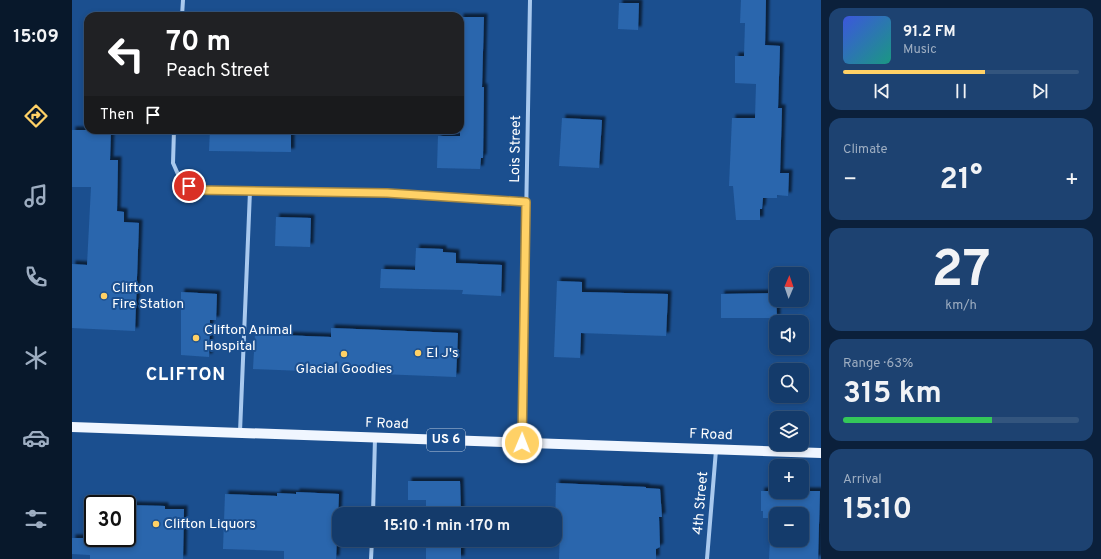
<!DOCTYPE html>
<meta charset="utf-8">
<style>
:root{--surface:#143b6b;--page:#1d4271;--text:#f1f3f6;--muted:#9dadc1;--line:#33557e;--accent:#ffd166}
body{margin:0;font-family:Overpass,sans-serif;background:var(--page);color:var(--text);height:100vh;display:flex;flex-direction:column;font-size:15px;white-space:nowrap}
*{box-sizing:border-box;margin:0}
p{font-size:13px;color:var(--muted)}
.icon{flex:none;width:22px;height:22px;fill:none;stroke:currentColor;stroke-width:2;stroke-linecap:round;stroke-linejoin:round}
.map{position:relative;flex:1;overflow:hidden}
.sheet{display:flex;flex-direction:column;gap:8px;padding:8px;background:#0b203b;width:280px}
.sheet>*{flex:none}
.top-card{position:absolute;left:12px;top:12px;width:380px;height:122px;border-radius:12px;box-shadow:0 2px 6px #0003,0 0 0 1px var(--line);background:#202124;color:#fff;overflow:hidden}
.needle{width:26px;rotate:2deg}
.controls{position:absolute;left:697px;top:267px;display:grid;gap:8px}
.controls a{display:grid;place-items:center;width:40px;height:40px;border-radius:8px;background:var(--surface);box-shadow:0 2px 6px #0003,0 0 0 1px var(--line);font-size:20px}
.speed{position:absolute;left:12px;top:495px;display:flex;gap:8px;font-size:20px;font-weight:700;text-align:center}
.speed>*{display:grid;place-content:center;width:52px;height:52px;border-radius:50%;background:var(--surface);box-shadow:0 2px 6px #0003,0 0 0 1px var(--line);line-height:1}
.speed .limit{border:2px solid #111;border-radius:6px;background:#fff;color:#111}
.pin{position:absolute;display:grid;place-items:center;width:34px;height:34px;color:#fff;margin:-17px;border:2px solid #fff;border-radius:50%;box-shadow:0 1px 4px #0007}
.me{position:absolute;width:44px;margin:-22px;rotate:1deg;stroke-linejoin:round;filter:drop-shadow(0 0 3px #0008)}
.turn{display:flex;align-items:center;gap:14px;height:84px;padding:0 16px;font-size:18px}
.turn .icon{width:52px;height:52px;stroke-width:2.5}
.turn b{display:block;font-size:28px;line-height:34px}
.then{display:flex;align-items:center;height:38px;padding:0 16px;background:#0003;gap:8px;font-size:15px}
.big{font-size:30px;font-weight:700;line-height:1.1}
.sheet .card{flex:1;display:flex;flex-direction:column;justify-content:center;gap:6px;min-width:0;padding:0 14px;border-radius:12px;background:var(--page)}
.sheet .dial{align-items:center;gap:0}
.dial b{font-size:52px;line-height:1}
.song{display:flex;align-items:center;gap:12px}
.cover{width:48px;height:48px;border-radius:6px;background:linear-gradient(135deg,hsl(230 70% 55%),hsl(170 70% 35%))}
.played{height:4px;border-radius:2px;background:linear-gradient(90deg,var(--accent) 60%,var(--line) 60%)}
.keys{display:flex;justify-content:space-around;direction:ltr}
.heat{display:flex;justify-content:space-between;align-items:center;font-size:22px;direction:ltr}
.charge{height:6px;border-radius:3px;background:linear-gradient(90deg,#34c759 63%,var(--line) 0)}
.trip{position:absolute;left:260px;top:507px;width:230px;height:40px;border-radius:12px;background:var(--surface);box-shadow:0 2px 6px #0003,0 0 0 1px var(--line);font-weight:700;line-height:40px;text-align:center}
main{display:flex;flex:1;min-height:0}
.menu{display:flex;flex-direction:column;width:72px;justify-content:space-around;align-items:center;background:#08182b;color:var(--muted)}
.menu .icon{width:28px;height:28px}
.menu .on{color:var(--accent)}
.menu b{font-size:18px;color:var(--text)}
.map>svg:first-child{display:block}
.building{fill:#2a66ad;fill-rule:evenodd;filter:url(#shadow)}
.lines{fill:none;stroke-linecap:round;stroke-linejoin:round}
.street{stroke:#a9c9ee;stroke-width:4}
.primary{stroke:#f0f6ff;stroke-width:10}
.route-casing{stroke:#a68842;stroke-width:10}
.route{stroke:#ffd166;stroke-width:7}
.poi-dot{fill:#ffd166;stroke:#1b4f8f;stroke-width:1.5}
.labels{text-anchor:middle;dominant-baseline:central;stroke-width:4;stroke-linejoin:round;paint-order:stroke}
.shield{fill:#1b4f8f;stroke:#bbcadd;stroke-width:1}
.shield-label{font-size:13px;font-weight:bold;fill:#fff}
.street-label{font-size:14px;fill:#fff;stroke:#1b4f8f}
.poi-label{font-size:14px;fill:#fff;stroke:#1b4f8f;text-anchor:start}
.district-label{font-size:18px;font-weight:bold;letter-spacing:1px;fill:#fff;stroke:#1b4f8f}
</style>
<main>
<nav class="menu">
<b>15:09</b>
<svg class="icon on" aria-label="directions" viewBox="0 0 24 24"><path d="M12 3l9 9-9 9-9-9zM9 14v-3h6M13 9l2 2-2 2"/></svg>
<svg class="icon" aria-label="music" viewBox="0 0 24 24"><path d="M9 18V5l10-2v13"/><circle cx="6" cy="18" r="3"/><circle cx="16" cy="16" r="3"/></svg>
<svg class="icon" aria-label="phone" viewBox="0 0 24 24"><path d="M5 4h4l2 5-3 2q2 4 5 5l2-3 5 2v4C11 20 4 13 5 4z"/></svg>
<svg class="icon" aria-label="climate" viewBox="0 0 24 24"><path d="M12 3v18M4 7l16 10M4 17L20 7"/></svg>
<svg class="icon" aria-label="car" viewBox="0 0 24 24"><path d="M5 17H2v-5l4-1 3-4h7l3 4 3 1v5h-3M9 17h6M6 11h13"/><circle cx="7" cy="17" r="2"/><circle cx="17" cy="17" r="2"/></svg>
<svg class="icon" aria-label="filters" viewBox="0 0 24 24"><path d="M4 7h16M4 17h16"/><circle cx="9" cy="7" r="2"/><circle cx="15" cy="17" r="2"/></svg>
</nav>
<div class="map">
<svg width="749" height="559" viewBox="0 0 749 559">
<defs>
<filter id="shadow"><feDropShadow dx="3.5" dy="-3.5" stdDeviation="1" flood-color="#0009"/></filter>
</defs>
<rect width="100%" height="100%" fill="#1b4f8f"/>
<g class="building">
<polygon points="669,0 694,0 693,45 708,46 706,108 710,108 708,173 717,173 716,196 705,195 705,198 691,198 690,209 688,209 688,220 664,220 661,186 657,186 660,118 683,118 684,84 663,83 663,56 672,56 673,23 668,23"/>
<polygon points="547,3 567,3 566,30 546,29"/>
<polygon points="388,17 412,17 410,87 412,87 411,158 409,158 408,169 365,168 366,136 388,136"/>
<polygon points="490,118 530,120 527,168 487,166"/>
<polygon points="0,130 39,130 38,160 46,160 45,211 52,212 52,222 67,223 63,331 0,328 0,264 15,265 19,187 0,187"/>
<polygon points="138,130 219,130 219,152 137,151"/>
<polygon points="204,217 239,218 238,247 203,246"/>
<polygon points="344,248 371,249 371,252 384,253 384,263 430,265 429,296 390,294 391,290 308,288 309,269 343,270"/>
<polygon points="485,281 510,282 510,292 596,294 594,336 509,333 508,358 482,357"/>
<polygon points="109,292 145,294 144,320 138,320 137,357 109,355"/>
<polygon points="704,293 705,318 649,318 649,294"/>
<polygon points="259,328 386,333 384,377 181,369 183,334 259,337"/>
<polygon points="336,481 388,481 389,514 354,514 354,500 336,500"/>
<polygon points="484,483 574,487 574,488 588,489 590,517 587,517 588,547 584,549 584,559 487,559 488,532 483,531"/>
<path d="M 689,491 L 748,491 L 746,559 L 697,559 L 699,518 L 691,518 L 691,511 L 689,511 ZM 704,514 L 730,514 L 730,540 L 704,540 Z"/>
<polygon points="224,492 267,494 264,559 212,559 212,551 151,549 153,494 205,496 205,493 224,494"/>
<polygon points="55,505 93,506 93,509 112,509 111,559 18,559 18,555 0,554 0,538 55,538"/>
<rect x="354" y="540" width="35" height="19"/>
</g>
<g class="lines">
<g class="street">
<polyline points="110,16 111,0"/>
<polyline points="102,130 101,163 109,181 124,190 315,193 454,202"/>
<polyline points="168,432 178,191"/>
<polyline points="450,442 458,0"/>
<polyline points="301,514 303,438"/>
<polyline points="299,559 300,540"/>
<polyline points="635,559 644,450"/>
</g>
<polyline class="primary" points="0,427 749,453"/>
</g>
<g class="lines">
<defs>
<polyline id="route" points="117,186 124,190 315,193 454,202 450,443"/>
</defs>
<use href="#route" class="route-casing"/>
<use href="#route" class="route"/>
</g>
<g class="poi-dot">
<circle cx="32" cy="296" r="4"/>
<circle cx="124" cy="338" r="4"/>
<circle cx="346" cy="353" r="4"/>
<circle cx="272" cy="354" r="4"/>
<circle cx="84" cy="524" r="4"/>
</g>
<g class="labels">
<rect class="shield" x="355" y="429" width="38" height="22" rx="3"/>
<g class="shield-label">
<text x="374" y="440">US 6</text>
</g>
<g class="street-label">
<text transform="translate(444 149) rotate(-89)">Lois Street</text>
<text transform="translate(315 424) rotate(2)">F Road</text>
<text transform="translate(639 435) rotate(2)">F Road</text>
<text transform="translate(629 503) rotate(-85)">4th Street</text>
</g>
<g class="poi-label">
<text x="40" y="288">Clifton<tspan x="40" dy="16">Fire Station</tspan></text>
<text x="132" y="330">Clifton Animal<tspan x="132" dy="16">Hospital</tspan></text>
<text x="354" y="353">El J's</text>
<text x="272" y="369" text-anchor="middle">Glacial Goodies</text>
<text x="92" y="524">Clifton Liquors</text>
</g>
<g class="district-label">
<text x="114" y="375">CLIFTON</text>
</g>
</g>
</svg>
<div class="controls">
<a><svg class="needle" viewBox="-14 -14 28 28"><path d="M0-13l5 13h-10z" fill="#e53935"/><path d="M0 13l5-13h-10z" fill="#9dadc1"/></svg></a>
<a><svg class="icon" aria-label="sound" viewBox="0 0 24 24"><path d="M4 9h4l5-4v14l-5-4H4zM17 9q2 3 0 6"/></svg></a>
<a><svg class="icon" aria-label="search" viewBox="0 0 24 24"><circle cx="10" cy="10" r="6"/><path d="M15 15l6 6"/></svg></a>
<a><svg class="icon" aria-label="layers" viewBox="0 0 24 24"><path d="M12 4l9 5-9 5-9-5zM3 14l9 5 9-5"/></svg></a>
<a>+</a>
<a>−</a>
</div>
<div class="speed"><div class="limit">30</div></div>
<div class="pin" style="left:117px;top:186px;background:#d93025"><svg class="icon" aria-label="arrive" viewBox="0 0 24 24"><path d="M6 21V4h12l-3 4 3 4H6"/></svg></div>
<svg class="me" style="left:450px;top:443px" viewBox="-20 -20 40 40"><circle r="17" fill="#ffd166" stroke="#fff" stroke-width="3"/><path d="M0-11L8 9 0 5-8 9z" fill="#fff"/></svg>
<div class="trip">15:10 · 1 min · 170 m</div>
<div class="top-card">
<div class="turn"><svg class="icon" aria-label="left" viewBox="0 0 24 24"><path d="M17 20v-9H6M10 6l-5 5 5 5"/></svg><div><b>70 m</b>Peach Street</div></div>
<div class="then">Then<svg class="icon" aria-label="arrive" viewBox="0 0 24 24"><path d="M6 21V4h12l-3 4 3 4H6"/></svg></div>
</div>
</div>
<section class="sheet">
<div class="card">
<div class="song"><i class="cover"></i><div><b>91.2 FM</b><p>Music</p></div></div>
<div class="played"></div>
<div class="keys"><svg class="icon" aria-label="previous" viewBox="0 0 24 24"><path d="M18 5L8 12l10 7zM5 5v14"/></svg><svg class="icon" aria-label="pause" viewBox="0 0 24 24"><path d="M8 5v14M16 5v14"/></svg><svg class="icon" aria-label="next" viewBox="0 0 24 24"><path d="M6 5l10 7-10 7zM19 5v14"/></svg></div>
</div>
<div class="card"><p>Climate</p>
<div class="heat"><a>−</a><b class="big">21°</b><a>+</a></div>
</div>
<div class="card dial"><b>27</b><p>km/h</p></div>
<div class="card"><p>Range · 63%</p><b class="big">315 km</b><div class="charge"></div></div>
<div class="card"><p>Arrival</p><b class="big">15:10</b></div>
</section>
</main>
